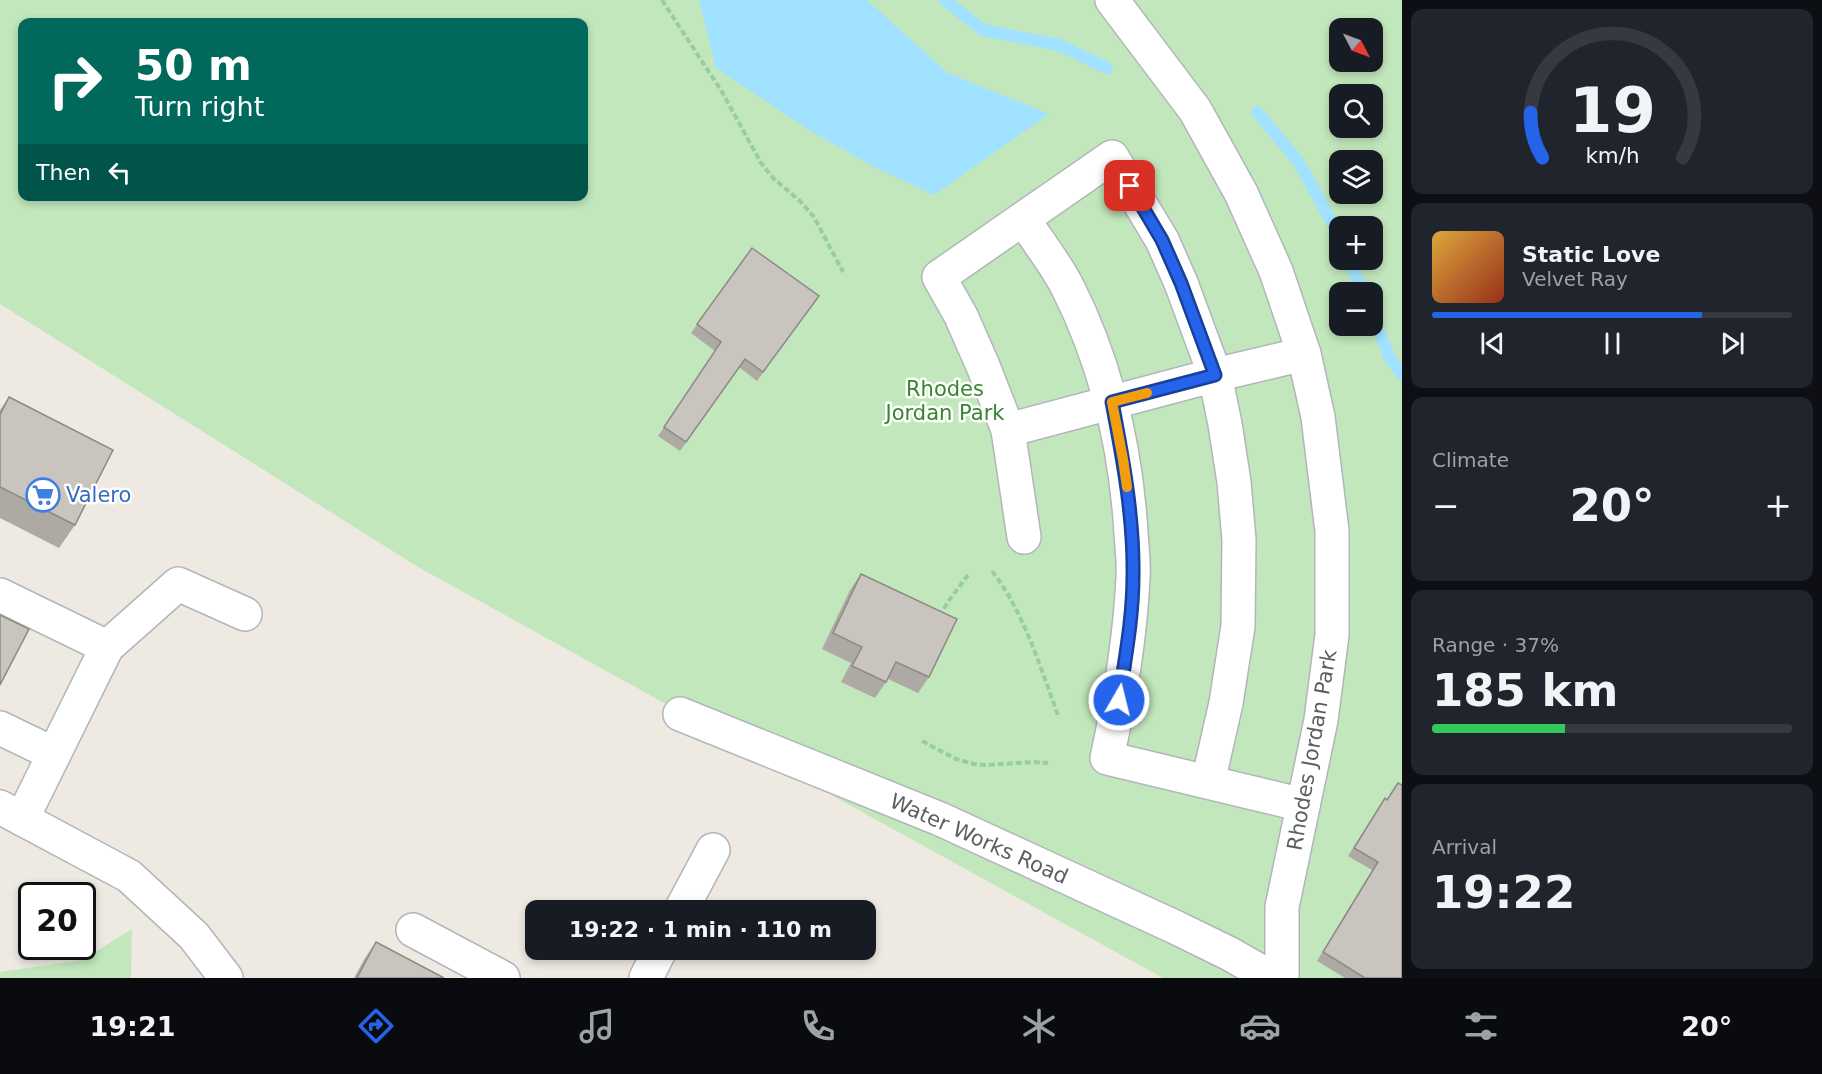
<!DOCTYPE html>
<meta charset="utf-8">
<style>
:root{--surface:#171b24;--page:#20242c;--text:#f1f3f6;--muted:#9ea1a6;--line:#363941;--accent:#2563eb}
body{margin:0;font-family:"DejaVu Sans",sans-serif;background:var(--page);color:var(--text);height:100vh;display:flex;flex-direction:column;font-size:22px;white-space:nowrap}
*{box-sizing:border-box;margin:0}
p{font-size:20px;color:var(--muted)}
.icon{flex:none;width:33px;height:33px;fill:none;stroke:currentColor;stroke-width:2;stroke-linecap:round;stroke-linejoin:round}
.map{position:relative;flex:1;overflow:hidden}
.panel{display:flex;flex-direction:column;gap:9px;padding:9px;background:#0d0f14;width:420px}
.panel>*{flex:none}
.hud{position:absolute;left:18px;top:18px;width:570px;height:183px;border-radius:12px;box-shadow:0 3px 9px #0003;background:#00695c;color:#fff;overflow:hidden}
.needle{width:39px;rotate:131deg}
.buttons{position:absolute;left:1329px;top:18px;display:grid;gap:12px}
.buttons a{display:grid;place-items:center;width:54px;height:54px;border-radius:12px;background:var(--surface);box-shadow:0 3px 9px #0003;font-size:30px}
.speed{position:absolute;left:18px;top:882px;display:flex;gap:12px;font-size:30px;font-weight:700;text-align:center}
.speed>*{display:grid;place-content:center;width:78px;height:78px;border-radius:50%;background:var(--surface);box-shadow:0 3px 9px #0003;line-height:1}
.speed .limit{border:3px solid #111;border-radius:9px;background:#fff;color:#111}
.pin{position:absolute;display:grid;place-items:center;width:51px;height:51px;color:#fff;margin:-26px;border-radius:12px;box-shadow:0 3px 9px #0006}
.me{position:absolute;width:66px;margin:-33px;rotate:8deg;stroke-linejoin:round;filter:drop-shadow(0 0 4px #0008)}
.turn{display:flex;align-items:center;gap:21px;height:126px;padding:0 18px;font-size:27px}
.turn .icon{width:78px;height:78px;stroke-width:2.5}
.turn b{display:block;font-size:42px;line-height:51px}
.then{display:flex;align-items:center;height:57px;padding:0 18px;background:#0003;gap:12px;font-size:22px}
.big{font-size:45px;font-weight:800;line-height:1.1}
.panel .tile{flex:1;display:flex;flex-direction:column;justify-content:center;gap:9px;min-width:0;padding:0 21px;border-radius:12px;background:var(--page)}
.panel .dial{align-items:center;gap:0}
.dial svg{height:156px;overflow:visible;fill:none;stroke:var(--line);stroke-width:7;stroke-linecap:round;text-anchor:middle}
.dial text{fill:var(--text);stroke:none}
.song{display:flex;align-items:center;gap:18px}
.cover{width:72px;height:72px;border-radius:9px;background:linear-gradient(135deg,hsl(40 70% 55%),hsl(10 70% 35%))}
.played{height:6px;border-radius:3px;background:linear-gradient(90deg,var(--accent) 75%,var(--line) 75%)}
.keys{display:flex;justify-content:space-around;direction:ltr}
.heat{display:flex;justify-content:space-between;align-items:center;font-size:33px;direction:ltr}
.charge{height:9px;border-radius:4px;background:linear-gradient(90deg,#34c759 37%,var(--line) 0)}
.trip{position:absolute;left:525px;top:900px;width:351px;height:60px;border-radius:12px;background:var(--surface);box-shadow:0 3px 9px #0003;font-weight:800;line-height:60px;text-align:center}
.dock{display:flex;height:96px;justify-content:space-around;align-items:center;background:#090b0e;color:var(--muted)}
.dock .icon{width:42px;height:42px}
.dock .selected{color:var(--accent)}
.dock b{font-size:27px;color:var(--text)}
main{display:flex;flex:1;min-height:0}
.map>svg:first-child{display:block}
.green{fill:#c2e7bc;fill-rule:evenodd}
.water{fill:#a0e2ff}
.lines{fill:none;stroke-linecap:round;stroke-linejoin:round}
.stream{stroke:#a0e2ff;stroke-width:12}
.minor-casing{stroke:#b2b6ba;stroke-width:36}
.path{stroke:#97ce9f;stroke-width:4;stroke-dasharray:6 3;stroke-linecap:butt}
.minor{stroke:#fff;stroke-width:33}
.wall{fill:#ada9a3}
.building{fill:#c9c4be;stroke:#8d8985;stroke-width:1.5}
.route-casing{stroke:#184099;stroke-width:15}
.route{stroke:#2563eb;stroke-width:10}
.slow{stroke:#f59e0b;stroke-width:10}
.labels{text-anchor:middle;dominant-baseline:central;stroke-width:5;stroke-linejoin:round;paint-order:stroke}
.park-label{font-size:21px;fill:#37852f;stroke:#fff}
.shop-label{font-size:21px;fill:#366cbe;stroke:#fff;text-anchor:start}
.street-label{font-size:21px;fill:#5a5f63;stroke:#fff}
</style>
<main>
<div class="map">
<svg width="1402" height="978" viewBox="0 0 1402 978">
<rect width="100%" height="100%" fill="#eee9e1"/>
<g class="green">
<path d="M 0,0 L 1402,0 L 1402,978 L 1163,978 L 418,567 L 0,304 ZM 22,22 L 584,22 L 584,196 L 22,196 ZM 1340,28 L 1372,28 L 1372,62 L 1340,62 ZM 1340,94 L 1372,94 L 1372,128 L 1340,128 ZM 1340,160 L 1372,160 L 1372,194 L 1340,194 ZM 1340,226 L 1372,226 L 1372,260 L 1340,260 ZM 1340,292 L 1372,292 L 1372,326 L 1340,326 Z"/>
<polygon points="132,929 131,978 0,978 0,972 82,960"/>
</g>
<polygon class="water" points="699,0 867,0 948,73 1049,114 934,195 876,168 812,132 716,68"/>
<g class="lines">
<g class="stream">
<polyline points="945,0 983,30 1059,45 1107,68"/>
<polyline points="1257,112 1298,161 1340,237"/>
<polyline points="1349,260 1363,292"/>
<polyline points="1372,315 1391,360 1402,374"/>
</g>
<defs>
<g id="minor">
<polyline points="1112,0 1195,110 1241,193 1276,271 1304,354 1318,417 1332,531 1332,635 1321,720 1282,907 1282,978"/>
<path d="M 1024,220 C 1038,242 1056,264 1068,288 C 1106,364 1126,449 1131,533 C 1132,548 1134,563 1133,578 C 1130,639 1120,699 1107,758 L 1303,805"/>
<polyline points="1008,430 1215,375 1304,354"/>
<polyline points="1024,537 1008,430 983,366 961,316 939,277 1112,157 1162,240 1181,283 1215,375 1225,424 1234,482 1239,540 1238,626 1226,703 1208,782"/>
<polyline points="0,595 107,647"/>
<polyline points="680,714 940,819 1177,928 1230,954 1272,978"/>
<polyline points="0,728 54,754"/>
<polyline points="0,807 129,876 194,936 226,978"/>
<polyline points="22,819 107,647 178,584 245,614"/>
<polyline points="681,910 713,850"/>
<polyline points="413,930 503,978"/>
<polyline points="646,978 660,950"/>
</g>
</defs>
<use href="#minor" class="minor-casing"/>
<g class="path">
<polyline points="662,0 722,92 761,163 773,178 800,201 814,217 843,272"/>
<path d="M 992,571 C 1025,614 1040,667 1059,718"/>
<polyline points="940,617 947,603 968,575"/>
<polyline points="922,741 956,759 974,764 985,765 1033,762 1048,763"/>
</g>
<use href="#minor" class="minor"/>
</g>
<g class="wall">
<polygon points="752,248 819,296 757,381 739,367 680,451 658,436 715,351 691,333"/>
<polygon points="9,397 75,525 59,548 0,518 0,410"/>
<polygon points="861,574 929,677 918,693 888,679 875,698 841,682 851,663 822,649 850,590"/>
<polygon points="1398,783 1402,978 1345,978 1317,961 1372,870 1348,856 1379,807 1385,798 1387,800"/>
<polygon points="376,942 444,978 354,978 365,958"/>
</g>
<g class="building">
<polygon points="752,248 819,296 763,372 745,359 686,442 664,427 721,342 697,324"/>
<polygon points="9,397 113,450 75,525 0,487 0,415"/>
<polygon points="861,574 957,619 929,677 896,662 886,682 852,666 862,647 833,633"/>
<polygon points="0,615 29,629 0,685"/>
<polygon points="1398,783 1402,785 1402,978 1365,978 1323,952 1378,862 1354,848 1385,798 1387,800"/>
<polygon points="376,942 444,978 357,978"/>
</g>
<g class="lines">
<defs>
<path id="route" d="M 1119,700 C 1125,659 1133,618 1133,576 C 1134,518 1123,459 1112,402 L 1215,375 L 1181,283 L 1162,240 L 1130,186"/>
</defs>
<use href="#route" class="route-casing"/>
<use href="#route" class="route"/>
<polyline class="slow" points="1127,487 1123,459 1112,402 1147,393"/>
</g>
<defs>
<symbol id="supermarket-ring" viewBox="-11 -11 22 22"><circle r="9.5" fill="#fff" stroke="#3f7fe0" stroke-width="1.5"/><path d="M-6-5.5h2.5l.6 2H6L4.5 2H-2.5L-4.4-4H-6ZM-1.5 3.2a1.3 1.3 0 1 0 .1 0ZM3 3.2a1.3 1.3 0 1 0 .1 0Z" fill="#3f7fe0"/></symbol>
</defs>
<g fill-rule="evenodd">
<use href="#supermarket-ring" x="24" y="476" width="38" height="38"/>
</g>
<g class="labels">
<g class="park-label">
<text x="945" y="389">Rhodes<tspan x="945" dy="24">Jordan Park</tspan></text>
</g>
<g class="shop-label">
<text x="66" y="495">Valero</text>
</g>
<g class="street-label">
<text transform="translate(1312 750) rotate(-80)">Rhodes Jordan Park</text>
<text transform="translate(979 839) rotate(24)">Water Works Road</text>
</g>
</g>
</svg>
<div class="buttons">
<a><svg class="needle" viewBox="-14 -14 28 28"><path d="M0-13l5 13h-10z" fill="#e53935"/><path d="M0 13l5-13h-10z" fill="#9ea1a6"/></svg></a>
<a><svg class="icon" aria-label="search" viewBox="0 0 24 24"><circle cx="10" cy="10" r="6"/><path d="M15 15l6 6"/></svg></a>
<a><svg class="icon" aria-label="layers" viewBox="0 0 24 24"><path d="M12 4l9 5-9 5-9-5zM3 14l9 5 9-5"/></svg></a>
<a>+</a>
<a>−</a>
</div>
<div class="speed"><div class="limit">20</div></div>
<div class="pin" style="left:1130px;top:186px;background:#d93025"><svg class="icon" aria-label="arrive" viewBox="0 0 24 24"><path d="M6 21V4h12l-3 4 3 4H6"/></svg></div>
<svg class="me" style="left:1119px;top:700px" viewBox="-20 -20 40 40"><circle r="17" fill="#2563eb" stroke="#fff" stroke-width="3"/><path d="M0-11L8 9 0 5-8 9z" fill="#fff"/></svg>
<div class="trip">19:22 · 1 min · 110 m</div>
<div class="hud">
<div class="turn"><svg class="icon" aria-label="right" viewBox="0 0 24 24"><path d="M7 20v-9h11M14 6l5 5-5 5"/></svg><div><b>50 m</b>Turn right</div></div>
<div class="then">Then<svg class="icon" aria-label="left" viewBox="0 0 24 24"><path d="M17 20v-9H6M10 6l-5 5 5 5"/></svg></div>
</div>
</div>
<section class="panel">
<div class="tile dial"><svg viewBox="0 0 100 80">
<path d="M14 69A42 42 0 1 1 86 69"/>
<path d="M14 69A42 42 0 0 1 8 46" stroke="#2563eb"/>
<text x="50" y="56" font-size="32" font-weight="700">19</text>
<text x="50" y="72" font-size="11">km/h</text>
</svg></div>
<div class="tile">
<div class="song"><i class="cover"></i><div><b>Static Love</b><p>Velvet Ray</p></div></div>
<div class="played"></div>
<div class="keys"><svg class="icon" aria-label="previous" viewBox="0 0 24 24"><path d="M18 5L8 12l10 7zM5 5v14"/></svg><svg class="icon" aria-label="pause" viewBox="0 0 24 24"><path d="M8 5v14M16 5v14"/></svg><svg class="icon" aria-label="next" viewBox="0 0 24 24"><path d="M6 5l10 7-10 7zM19 5v14"/></svg></div>
</div>
<div class="tile"><p>Climate</p>
<div class="heat"><a>−</a><b class="big">20°</b><a>+</a></div>
</div>
<div class="tile"><p>Range · 37%</p><b class="big">185 km</b><div class="charge"></div></div>
<div class="tile"><p>Arrival</p><b class="big">19:22</b></div>
</section>
</main>
<nav class="dock">
<b>19:21</b>
<svg class="icon selected" aria-label="directions" viewBox="0 0 24 24"><path d="M12 3l9 9-9 9-9-9zM9 14v-3h6M13 9l2 2-2 2"/></svg>
<svg class="icon" aria-label="music" viewBox="0 0 24 24"><path d="M9 18V5l10-2v13"/><circle cx="6" cy="18" r="3"/><circle cx="16" cy="16" r="3"/></svg>
<svg class="icon" aria-label="phone" viewBox="0 0 24 24"><path d="M5 4h4l2 5-3 2q2 4 5 5l2-3 5 2v4C11 20 4 13 5 4z"/></svg>
<svg class="icon" aria-label="climate" viewBox="0 0 24 24"><path d="M12 3v18M4 7l16 10M4 17L20 7"/></svg>
<svg class="icon" aria-label="car" viewBox="0 0 24 24"><path d="M5 17H2v-5l4-1 3-4h7l3 4 3 1v5h-3M9 17h6M6 11h13"/><circle cx="7" cy="17" r="2"/><circle cx="17" cy="17" r="2"/></svg>
<svg class="icon" aria-label="filters" viewBox="0 0 24 24"><path d="M4 7h16M4 17h16"/><circle cx="9" cy="7" r="2"/><circle cx="15" cy="17" r="2"/></svg>
<b>20°</b>
</nav>
